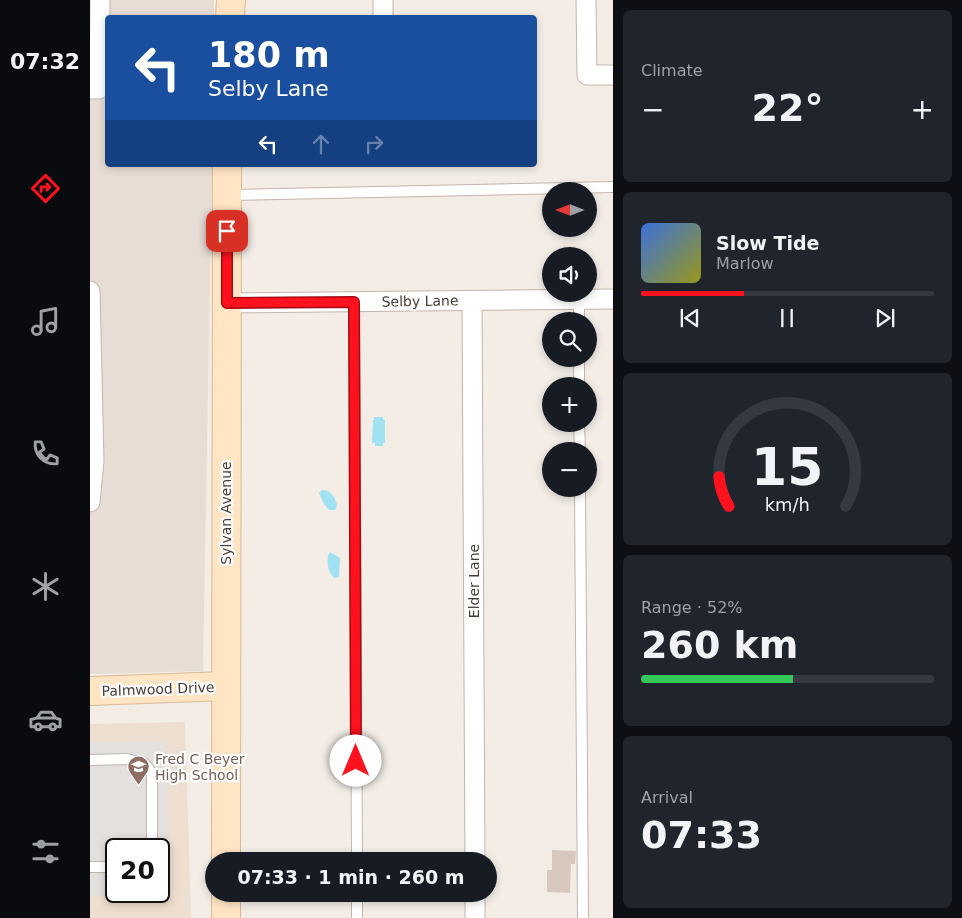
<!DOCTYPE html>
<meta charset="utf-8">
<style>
:root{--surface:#171b24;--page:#20242c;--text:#f1f3f6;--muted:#9ea1a6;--line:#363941;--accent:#ff111e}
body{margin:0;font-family:"DejaVu Sans",sans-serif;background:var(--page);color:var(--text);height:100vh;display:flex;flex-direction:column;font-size:19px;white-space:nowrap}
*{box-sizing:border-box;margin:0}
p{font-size:16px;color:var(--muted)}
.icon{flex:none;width:28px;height:28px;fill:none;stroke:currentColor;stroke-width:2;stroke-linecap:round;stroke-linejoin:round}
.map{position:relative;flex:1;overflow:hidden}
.sheet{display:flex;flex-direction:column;gap:10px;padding:10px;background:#0d0f14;width:349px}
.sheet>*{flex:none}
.banner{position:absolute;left:15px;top:15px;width:432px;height:152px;border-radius:5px;box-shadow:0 2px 8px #0003;background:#1a4fa0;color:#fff;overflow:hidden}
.needle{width:32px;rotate:270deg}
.buttons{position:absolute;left:452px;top:182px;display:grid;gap:10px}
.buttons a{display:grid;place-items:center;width:55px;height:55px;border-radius:50%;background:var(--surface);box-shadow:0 2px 8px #0003;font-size:25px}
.speed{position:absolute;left:15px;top:838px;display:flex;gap:10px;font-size:25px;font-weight:700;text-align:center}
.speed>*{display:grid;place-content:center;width:65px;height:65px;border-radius:50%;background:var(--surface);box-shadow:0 2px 8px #0003;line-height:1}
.speed .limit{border:2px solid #111;border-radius:8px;background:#fff;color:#111}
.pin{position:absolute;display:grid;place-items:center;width:42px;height:42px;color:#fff;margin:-21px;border-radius:10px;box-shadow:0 2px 8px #0006}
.me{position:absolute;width:55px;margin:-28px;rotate:0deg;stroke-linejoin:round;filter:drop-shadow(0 0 4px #0008)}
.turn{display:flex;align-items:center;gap:18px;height:105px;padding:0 20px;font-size:22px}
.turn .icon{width:65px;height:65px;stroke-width:2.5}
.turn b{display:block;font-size:35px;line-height:42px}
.lanes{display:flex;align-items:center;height:48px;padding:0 20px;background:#0003;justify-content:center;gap:25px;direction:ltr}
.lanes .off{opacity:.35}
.big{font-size:38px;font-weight:700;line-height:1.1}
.sheet .card{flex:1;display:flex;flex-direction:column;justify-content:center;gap:8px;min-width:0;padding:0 18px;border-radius:8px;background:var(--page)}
.sheet .dial{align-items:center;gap:0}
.dial svg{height:130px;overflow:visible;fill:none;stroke:var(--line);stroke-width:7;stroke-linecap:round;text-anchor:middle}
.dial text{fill:var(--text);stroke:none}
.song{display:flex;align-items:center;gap:15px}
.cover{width:60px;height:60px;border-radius:8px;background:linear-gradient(135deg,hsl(220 70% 55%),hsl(60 70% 35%))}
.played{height:5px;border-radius:2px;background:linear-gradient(90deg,var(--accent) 35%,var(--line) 35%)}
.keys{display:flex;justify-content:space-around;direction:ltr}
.heat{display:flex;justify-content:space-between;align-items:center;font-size:28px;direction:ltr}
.charge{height:8px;border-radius:4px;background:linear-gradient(90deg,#34c759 52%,var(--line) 0)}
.trip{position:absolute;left:115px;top:852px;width:292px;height:50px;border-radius:25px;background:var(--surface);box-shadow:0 2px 8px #0003;font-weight:700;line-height:50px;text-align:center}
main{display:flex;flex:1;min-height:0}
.dock{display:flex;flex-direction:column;width:90px;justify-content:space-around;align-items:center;background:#090b0e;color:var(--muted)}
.dock .icon{width:35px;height:35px}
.dock .current{color:var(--accent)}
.dock b{font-size:22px;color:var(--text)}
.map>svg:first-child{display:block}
.residential{fill:#e7ddd4}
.education{fill:#eddecf;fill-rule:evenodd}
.parking{fill:#e4e0de;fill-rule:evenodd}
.water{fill:#a0e1f2}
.building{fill:#d8c9be}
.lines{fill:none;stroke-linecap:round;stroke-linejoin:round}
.lane-casing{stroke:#c2b5ab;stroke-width:12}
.street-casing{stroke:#c2b5ab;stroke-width:21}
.secondary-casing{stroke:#d8b997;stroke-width:30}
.lane{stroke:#fff;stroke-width:10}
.street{stroke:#fff;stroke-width:19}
.secondary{stroke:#ffe5c4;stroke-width:28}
.route-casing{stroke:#a60b14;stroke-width:12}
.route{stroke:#ff111e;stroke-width:9}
.labels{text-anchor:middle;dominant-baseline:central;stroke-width:4.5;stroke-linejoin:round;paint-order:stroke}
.street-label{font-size:14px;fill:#463c35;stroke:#fff}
.education-label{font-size:14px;fill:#785e54;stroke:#fff;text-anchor:start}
</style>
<main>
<nav class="dock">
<b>07:32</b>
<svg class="icon current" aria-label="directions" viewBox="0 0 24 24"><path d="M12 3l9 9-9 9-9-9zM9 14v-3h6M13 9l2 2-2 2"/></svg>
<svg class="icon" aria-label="music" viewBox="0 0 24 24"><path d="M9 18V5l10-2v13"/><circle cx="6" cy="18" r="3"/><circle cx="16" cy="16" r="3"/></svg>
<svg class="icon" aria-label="phone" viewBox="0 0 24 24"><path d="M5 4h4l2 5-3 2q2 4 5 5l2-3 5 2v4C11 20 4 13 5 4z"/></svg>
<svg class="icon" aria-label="climate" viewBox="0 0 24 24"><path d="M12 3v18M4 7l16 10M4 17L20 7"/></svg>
<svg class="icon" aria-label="car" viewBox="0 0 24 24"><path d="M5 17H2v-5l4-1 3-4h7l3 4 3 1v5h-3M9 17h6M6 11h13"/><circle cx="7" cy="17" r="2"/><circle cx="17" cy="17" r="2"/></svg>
<svg class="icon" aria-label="filters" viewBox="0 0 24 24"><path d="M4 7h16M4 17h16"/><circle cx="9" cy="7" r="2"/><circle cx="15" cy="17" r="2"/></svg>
</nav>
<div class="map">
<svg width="524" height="918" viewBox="0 0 524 918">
<rect width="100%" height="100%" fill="#f3ede6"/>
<polygon class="residential" points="0,0 124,0 124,17 18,18 18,165 122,165 113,671 0,674"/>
<path class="education" d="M 95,722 L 101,918 L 0,918 L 0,724 ZM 26,849 L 69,849 L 69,891 L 26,891 Z"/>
<path class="parking" d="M 76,741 L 80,894 L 0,896 L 0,742 ZM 26,849 L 69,849 L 69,891 L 26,891 Z"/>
<g class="water">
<polygon points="284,417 293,417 293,420 295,420 295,443 293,443 293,446 285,446 285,443 282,443 283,420 284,420"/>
<path d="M 232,490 C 241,490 246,498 247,506 L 245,510 L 239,510 L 234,504 L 229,493 Z"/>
<path d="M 240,552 L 250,558 L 249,577 L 244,578 C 238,572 235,559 240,552 Z"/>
</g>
<polygon class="building" points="462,850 486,851 485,864 481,864 480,893 457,892 457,870 462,870"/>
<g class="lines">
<defs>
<g id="lane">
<polyline points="138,195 524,187"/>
<polyline points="489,300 489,321"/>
<polyline points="264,302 267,861"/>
<polyline points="489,359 489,386"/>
<polyline points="489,424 490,451"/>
<polyline points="490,489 493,918"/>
<polyline points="0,760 37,759 55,764 62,773 62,849"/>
<polyline points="0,867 26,867"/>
<polyline points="267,894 267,918"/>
</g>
<g id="street">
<polyline points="293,0 293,18"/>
<polyline points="496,0 497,75 524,75"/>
<polyline points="0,89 9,89 10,0"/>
<polyline points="0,291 4,461 0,502"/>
<polyline points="382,301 385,861"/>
<polyline points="137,303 524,299"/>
<polyline points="385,894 385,918"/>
</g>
<g id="secondary">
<polyline points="140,18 141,0"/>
<polyline points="0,691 136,686"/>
<polyline points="136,861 137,165"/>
<polyline points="136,894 136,918"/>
</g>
</defs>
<use href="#lane" class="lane-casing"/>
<use href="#street" class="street-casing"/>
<use href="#secondary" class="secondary-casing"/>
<use href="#lane" class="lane"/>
<use href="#street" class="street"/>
<use href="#secondary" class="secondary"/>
</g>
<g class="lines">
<defs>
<polyline id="route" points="137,231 137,303 264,302 266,761"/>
</defs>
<use href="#route" class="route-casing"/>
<use href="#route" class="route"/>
</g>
<defs>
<symbol id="school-pin" viewBox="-11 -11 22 30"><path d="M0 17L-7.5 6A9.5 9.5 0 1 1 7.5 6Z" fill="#8d6e63" stroke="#fff"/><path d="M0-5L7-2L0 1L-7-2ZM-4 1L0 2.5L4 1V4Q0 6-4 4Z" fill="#fff"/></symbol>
</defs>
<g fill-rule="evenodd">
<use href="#school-pin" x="36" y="754" width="25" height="34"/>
</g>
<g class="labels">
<g class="street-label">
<text transform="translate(330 301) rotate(-1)">Selby Lane</text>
<text transform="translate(136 513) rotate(-90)">Sylvan Avenue</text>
<text transform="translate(384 581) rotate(-90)">Elder Lane</text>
<text transform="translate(68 689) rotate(-2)">Palmwood Drive</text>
</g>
<g class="education-label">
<text x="65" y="759">Fred C Beyer<tspan x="65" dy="16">High School</tspan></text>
</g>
</g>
</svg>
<div class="buttons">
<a><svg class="needle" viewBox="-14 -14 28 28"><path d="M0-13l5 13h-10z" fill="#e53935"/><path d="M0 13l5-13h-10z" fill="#9ea1a6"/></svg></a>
<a><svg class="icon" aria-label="sound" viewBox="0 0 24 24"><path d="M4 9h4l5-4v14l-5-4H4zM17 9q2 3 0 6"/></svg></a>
<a><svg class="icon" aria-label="search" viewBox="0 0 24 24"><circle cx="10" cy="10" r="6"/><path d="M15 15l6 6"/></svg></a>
<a>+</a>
<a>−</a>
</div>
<div class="speed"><div class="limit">20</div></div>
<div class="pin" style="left:137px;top:231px;background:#d93025"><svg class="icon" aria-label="arrive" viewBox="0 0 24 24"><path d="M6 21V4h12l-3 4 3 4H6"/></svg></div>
<svg class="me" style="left:266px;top:761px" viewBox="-20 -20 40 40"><circle r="19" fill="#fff"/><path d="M0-13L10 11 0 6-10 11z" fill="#ff111e"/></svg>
<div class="trip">07:33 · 1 min · 260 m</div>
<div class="banner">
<div class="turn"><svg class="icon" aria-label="left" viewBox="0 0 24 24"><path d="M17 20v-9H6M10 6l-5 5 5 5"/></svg><div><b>180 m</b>Selby Lane</div></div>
<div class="lanes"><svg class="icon" aria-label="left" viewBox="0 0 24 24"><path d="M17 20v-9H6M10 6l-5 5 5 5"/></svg><svg class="icon off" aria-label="ahead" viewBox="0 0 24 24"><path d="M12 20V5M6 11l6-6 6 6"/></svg><svg class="icon off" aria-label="right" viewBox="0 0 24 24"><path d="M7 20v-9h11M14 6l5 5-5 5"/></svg></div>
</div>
</div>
<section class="sheet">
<div class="card"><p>Climate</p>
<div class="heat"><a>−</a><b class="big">22°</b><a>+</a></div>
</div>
<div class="card">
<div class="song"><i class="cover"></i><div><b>Slow Tide</b><p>Marlow</p></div></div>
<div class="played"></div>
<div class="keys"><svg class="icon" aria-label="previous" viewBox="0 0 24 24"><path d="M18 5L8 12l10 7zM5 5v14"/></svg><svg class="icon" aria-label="pause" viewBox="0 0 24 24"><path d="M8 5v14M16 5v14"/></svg><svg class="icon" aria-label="next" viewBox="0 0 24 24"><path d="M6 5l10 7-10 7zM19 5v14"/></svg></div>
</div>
<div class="card dial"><svg viewBox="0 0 100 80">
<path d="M14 69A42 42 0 1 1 86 69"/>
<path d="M14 69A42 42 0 0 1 8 51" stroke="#ff111e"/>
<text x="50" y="56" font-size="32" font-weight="700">15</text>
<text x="50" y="72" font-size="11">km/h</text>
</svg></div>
<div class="card"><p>Range · 52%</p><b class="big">260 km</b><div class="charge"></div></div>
<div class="card"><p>Arrival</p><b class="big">07:33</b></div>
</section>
</main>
